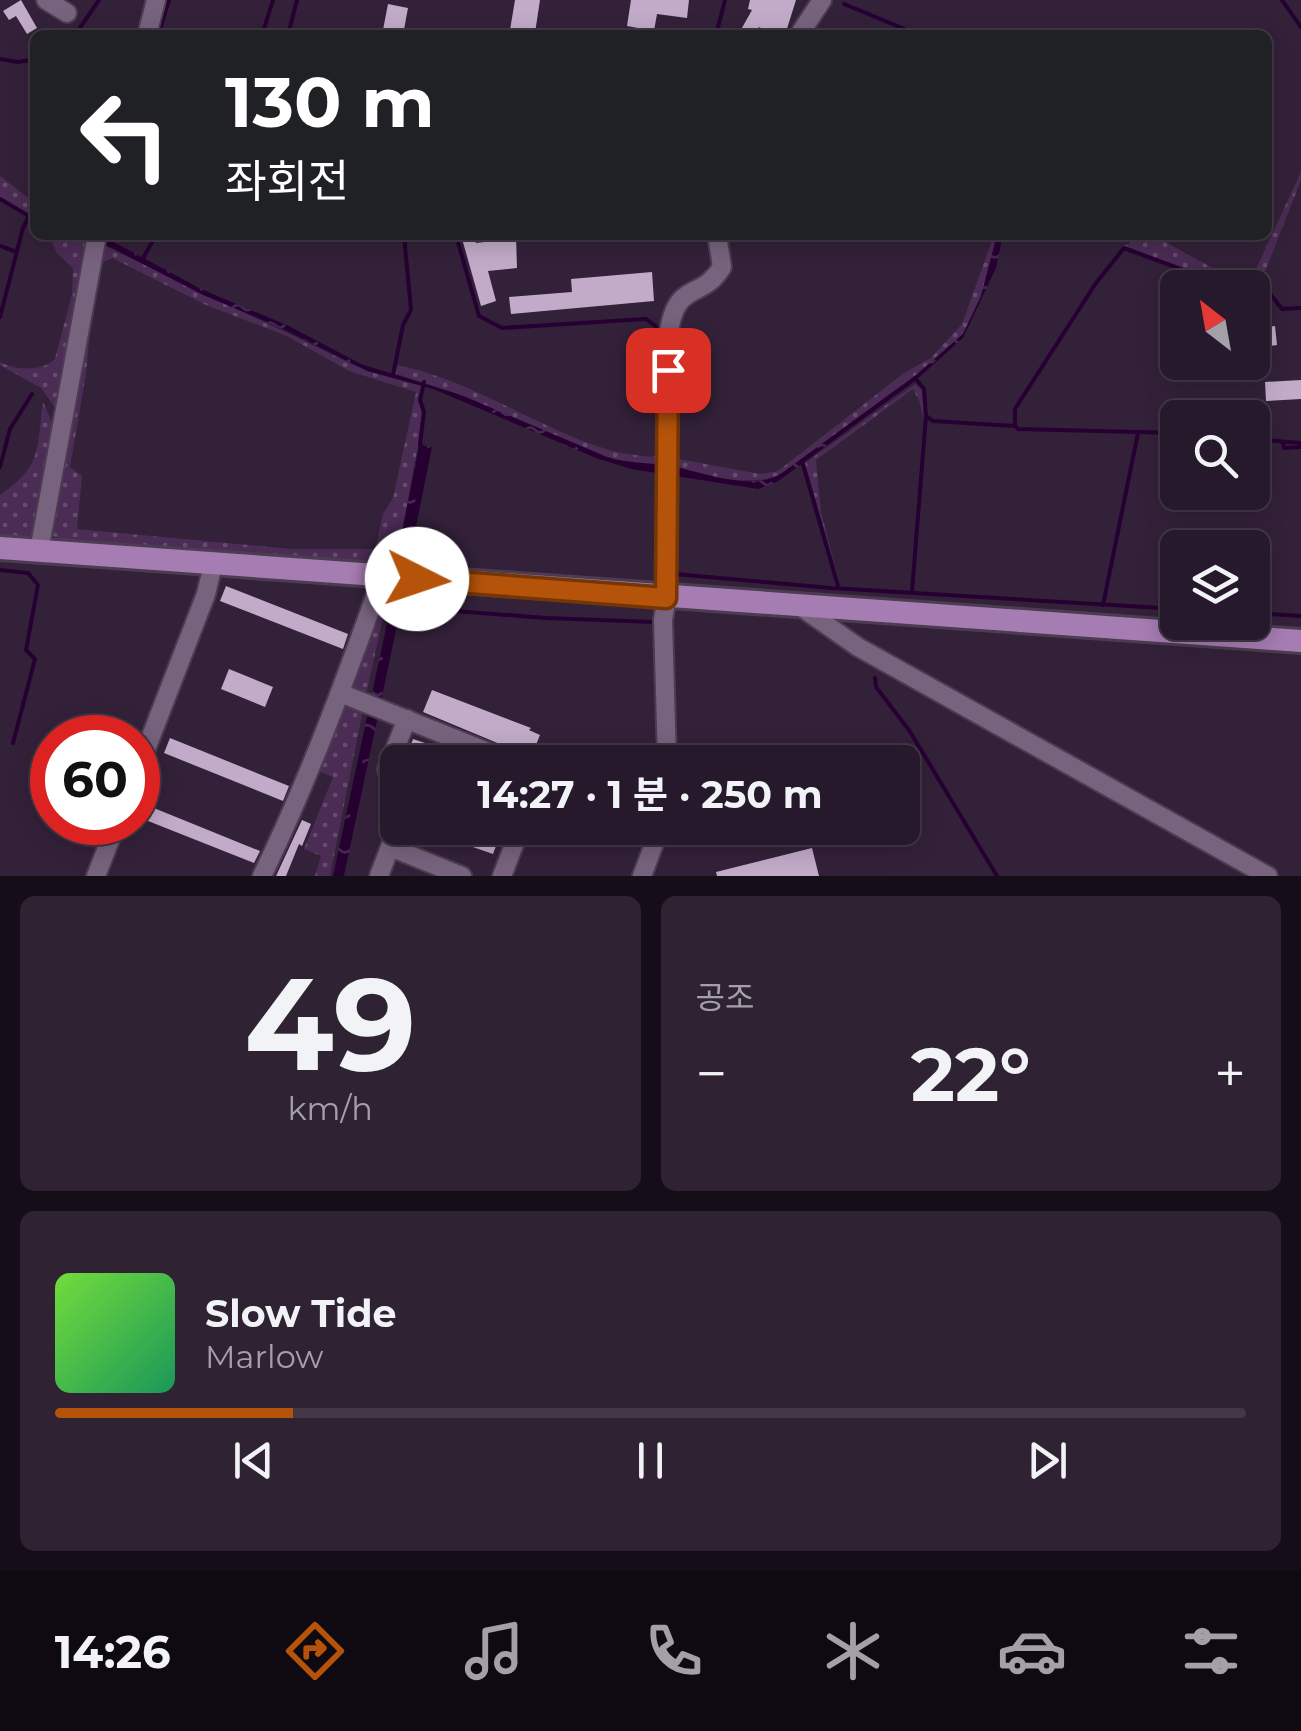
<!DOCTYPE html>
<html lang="ko">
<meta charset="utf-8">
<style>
:root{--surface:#26192b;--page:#2e2233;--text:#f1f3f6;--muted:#a4a0a9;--line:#423847;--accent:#b45309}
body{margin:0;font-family:Montserrat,"Noto Sans KR",sans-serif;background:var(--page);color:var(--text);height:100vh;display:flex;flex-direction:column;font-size:38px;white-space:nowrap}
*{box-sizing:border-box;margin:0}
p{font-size:32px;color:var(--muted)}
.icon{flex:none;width:55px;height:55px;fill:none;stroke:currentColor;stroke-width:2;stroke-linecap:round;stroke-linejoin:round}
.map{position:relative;height:876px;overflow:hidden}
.side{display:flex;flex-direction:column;gap:20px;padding:20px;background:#150e18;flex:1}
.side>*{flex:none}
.top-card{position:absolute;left:30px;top:30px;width:1242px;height:210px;border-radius:15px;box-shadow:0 5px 25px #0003,0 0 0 2px var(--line);background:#202124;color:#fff;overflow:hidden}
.needle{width:65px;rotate:329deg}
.fabs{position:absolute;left:1160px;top:270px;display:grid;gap:20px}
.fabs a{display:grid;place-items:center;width:110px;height:110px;border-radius:15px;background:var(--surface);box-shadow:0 5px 25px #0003,0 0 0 2px var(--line);font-size:50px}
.speed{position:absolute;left:30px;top:715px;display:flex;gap:20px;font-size:50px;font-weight:700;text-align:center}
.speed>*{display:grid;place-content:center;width:130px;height:130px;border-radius:50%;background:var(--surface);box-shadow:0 5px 25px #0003,0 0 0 2px var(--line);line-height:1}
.speed .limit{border:15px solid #d22;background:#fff;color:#111}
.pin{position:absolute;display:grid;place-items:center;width:85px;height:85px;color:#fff;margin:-42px;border-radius:20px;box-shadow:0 5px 15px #0006}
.me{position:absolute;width:110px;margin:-55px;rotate:94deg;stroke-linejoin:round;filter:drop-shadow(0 0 8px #0008)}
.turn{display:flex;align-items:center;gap:35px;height:210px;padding:0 30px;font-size:45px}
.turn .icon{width:130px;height:130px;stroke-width:2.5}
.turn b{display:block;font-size:70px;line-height:85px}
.big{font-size:75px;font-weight:700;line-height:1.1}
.side .tile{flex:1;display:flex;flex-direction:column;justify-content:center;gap:15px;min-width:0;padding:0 35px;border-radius:15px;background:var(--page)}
.side .dial{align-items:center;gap:0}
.dial b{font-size:130px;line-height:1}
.song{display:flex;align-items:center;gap:30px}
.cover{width:120px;height:120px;border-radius:15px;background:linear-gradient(135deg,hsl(100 70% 55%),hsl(150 70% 35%))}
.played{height:10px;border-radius:5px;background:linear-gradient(90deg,var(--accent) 20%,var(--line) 20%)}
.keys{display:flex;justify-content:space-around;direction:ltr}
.heat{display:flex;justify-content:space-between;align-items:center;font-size:55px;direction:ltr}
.side .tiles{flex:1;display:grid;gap:20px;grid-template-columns:1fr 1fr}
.tile:last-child{grid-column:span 2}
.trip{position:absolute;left:380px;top:745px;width:540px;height:100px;border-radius:15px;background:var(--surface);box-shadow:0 5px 25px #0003,0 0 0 2px var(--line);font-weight:700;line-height:100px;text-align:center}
.dock{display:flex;height:160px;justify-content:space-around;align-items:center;background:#0f0a11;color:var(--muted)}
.dock .icon{width:70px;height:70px}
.dock .on{color:var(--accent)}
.dock b{font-size:45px;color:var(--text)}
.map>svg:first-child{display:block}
.grass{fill:url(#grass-dots)}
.water{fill:url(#water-ripples)}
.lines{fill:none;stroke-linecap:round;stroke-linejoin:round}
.stream{stroke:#270032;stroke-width:4}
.building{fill:#c2abc9}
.minor-casing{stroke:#4c3c51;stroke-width:22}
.major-casing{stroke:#4c3c51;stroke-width:28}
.minor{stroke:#78637e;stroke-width:18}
.major{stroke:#a67db3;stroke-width:22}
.route-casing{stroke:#753606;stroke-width:25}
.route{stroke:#b45309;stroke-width:18}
</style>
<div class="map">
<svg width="1301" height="876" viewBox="0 0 1301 876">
<defs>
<pattern id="grass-dots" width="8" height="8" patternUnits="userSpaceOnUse" patternTransform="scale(2.5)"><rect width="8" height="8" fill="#4b2c55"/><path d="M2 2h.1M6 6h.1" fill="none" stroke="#664b6e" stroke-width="1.8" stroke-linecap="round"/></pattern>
<pattern id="water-ripples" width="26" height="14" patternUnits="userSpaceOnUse" patternTransform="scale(2.5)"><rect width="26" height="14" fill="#270032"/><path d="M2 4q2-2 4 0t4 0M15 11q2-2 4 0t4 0" fill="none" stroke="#472651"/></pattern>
</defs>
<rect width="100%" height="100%" fill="#332139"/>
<g class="grass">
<polygon points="1301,172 1301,180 1259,287 1235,287 1123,246 1129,244 1133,235 1153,235 1243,285 1249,284"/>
<polygon points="0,176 35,203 35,220 0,199"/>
<path d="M 48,235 L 89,239 L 57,410 L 41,388 L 0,365 L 0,362 C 15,370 42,372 55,359 L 72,294 L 73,268 L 57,253 Z"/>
<path d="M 994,235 L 997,235 L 981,296 L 963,334 L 916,375 L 782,473 C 760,488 697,477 673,466 L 673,458 L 760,474 L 778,471 L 904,373 L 931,358 L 962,324 Z"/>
<polygon points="101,244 354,365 421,385 423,389 419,399 423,419 398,553 400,566 70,542 53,536 64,451 93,299 86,374 70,467 82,476 77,529 292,549 375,549 383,514 393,498 416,392 349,371 287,336 206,305 112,258 98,265"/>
<path d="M 396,365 C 471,379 534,427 606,449 C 621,454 637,455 652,457 L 658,455 L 659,466 L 629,464 L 607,457 L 461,395 L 394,373 Z"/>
<polygon points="915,384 922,390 924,420 919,400 913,389 816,460 821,512 840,585 805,463"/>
<path d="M 43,402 L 56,432 L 35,538 L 0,536 L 0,495 C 43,465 36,451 43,402 Z"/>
<polygon points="383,593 388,595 365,699 348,686"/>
<polygon points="346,703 363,710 330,876 315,876 321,856 304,849 333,777 316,770 340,706"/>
</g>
<g class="water">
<path d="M 74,235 L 99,235 L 110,240 L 201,289 L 289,326 L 361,364 L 461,395 L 607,457 C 629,464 649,462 671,466 C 704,472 752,493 782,473 L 916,375 L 963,334 L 981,296 L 997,235 L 1003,235 L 996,268 L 963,338 L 915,381 L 777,482 L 758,489 L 631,469 L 596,458 L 433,389 L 367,371 L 279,327 L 203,295 L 112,248 Z"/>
<polygon points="419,445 432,447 409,561 400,560 398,553"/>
<polygon points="392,600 402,602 344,876 333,876"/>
</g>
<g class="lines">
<g class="stream">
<polyline points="1282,0 1301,27"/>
<polyline points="844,4 919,35"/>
<polyline points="75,35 99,0"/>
<polyline points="158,35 169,0"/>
<polyline points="262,35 273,0"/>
<polyline points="288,35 297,0"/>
<polyline points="716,35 725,0"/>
<polyline points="0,59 18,62 35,59"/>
<polyline points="0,199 29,216"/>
<polyline points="456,235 479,316 502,328 646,319 658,328 660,339"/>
<polyline points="0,246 14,251"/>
<polyline points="142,260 156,235"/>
<polyline points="1251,288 1271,295 1282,309 1301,308"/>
<polyline points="0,317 23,228 29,216 35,221"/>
<polyline points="393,375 403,325 411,310 404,235"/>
<polyline points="915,378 924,389 926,416 933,421 1015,426 1018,429 1178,433"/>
<polyline points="1015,426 1015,409 1022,398 1096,283 1124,248 1232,288"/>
<polyline points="1252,439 1301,443"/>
<polyline points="1283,443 1284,448 1301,447"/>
<polyline points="423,450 420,444 424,412 420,400 424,382"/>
<polyline points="802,461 838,586"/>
<polyline points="0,467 10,429 32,394"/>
<polyline points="0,570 28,573 38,585 26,650 35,659 13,743"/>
<polyline points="675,574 831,588 1178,609"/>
<polyline points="912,591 926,416"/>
<polyline points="1103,605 1138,433"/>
<polyline points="401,607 546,618 654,622"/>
<polyline points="1252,613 1301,616"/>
<polyline points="875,678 876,687 909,730 997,876"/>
</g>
</g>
<g class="building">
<polygon points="21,0 37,28 27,34 16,16 9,20 3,11"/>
<polygon points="515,0 540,0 535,33 510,30"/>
<polygon points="631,0 689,0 687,18 657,14 654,31 627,26"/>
<polygon points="750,0 796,0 785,35 776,32 773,35 759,27 755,35 738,35 752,10 748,9"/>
<polygon points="388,4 408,8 403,35 382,35"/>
<polygon points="461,235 473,235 476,243 502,240 502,235 516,235 517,268 488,271 496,301 481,306"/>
<polygon points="652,272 654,301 511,314 509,297 572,292 571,279"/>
<polygon points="1275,326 1277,345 1252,349 1252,329"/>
<polygon points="1301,380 1301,399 1266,401 1265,382"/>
<polygon points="226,586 348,634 343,649 220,601"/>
<polygon points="229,669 273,687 265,707 221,689"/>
<polygon points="432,690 531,728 529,730 540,735 531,757 423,712"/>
<polygon points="170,738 289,786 283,801 164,753"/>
<polygon points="413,739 473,759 472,762 404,762"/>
<polygon points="144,804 260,851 254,863 138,817"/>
<polygon points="302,820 311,824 302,846 299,844 286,876 276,876"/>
<polygon points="418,828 490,828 501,832 493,854"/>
<polygon points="812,848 819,876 717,876 716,872"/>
</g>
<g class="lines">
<defs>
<g id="minor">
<polyline points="46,0 67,13"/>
<polyline points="147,35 156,0"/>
<polyline points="799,35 822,0"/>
<polyline points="39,551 97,235"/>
<polyline points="801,607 858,647 1268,876"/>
<polyline points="340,693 513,762"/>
<path d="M 667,762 L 663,620 L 667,597 L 668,338 C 675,278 701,302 722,267 L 717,235"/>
<polyline points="138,770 206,594 213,565"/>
<polyline points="398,779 388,773 387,769 407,719"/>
<polyline points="96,876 117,822"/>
<path d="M 262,876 C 309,779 346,678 382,577"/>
<polyline points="379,876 390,847 462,876"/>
<polyline points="502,876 517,837"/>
<polyline points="642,876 660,828"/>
</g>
<polyline id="major" points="0,548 1301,641"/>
</defs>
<use href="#minor" class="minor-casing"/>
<use href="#major" class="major-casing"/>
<use href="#minor" class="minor"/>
<use href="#major" class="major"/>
</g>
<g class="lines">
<defs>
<polyline id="route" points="417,579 666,598 668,370"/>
</defs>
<use href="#route" class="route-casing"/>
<use href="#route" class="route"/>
</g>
</svg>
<div class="fabs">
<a><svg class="needle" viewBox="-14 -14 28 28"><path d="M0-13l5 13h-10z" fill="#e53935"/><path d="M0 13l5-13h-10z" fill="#a4a0a9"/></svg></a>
<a><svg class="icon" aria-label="search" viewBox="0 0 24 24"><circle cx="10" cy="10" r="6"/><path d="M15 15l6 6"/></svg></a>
<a><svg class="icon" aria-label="layers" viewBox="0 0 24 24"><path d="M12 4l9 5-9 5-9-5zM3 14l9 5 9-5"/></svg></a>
</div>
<div class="speed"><div class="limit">60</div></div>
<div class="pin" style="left:668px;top:370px;background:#d93025"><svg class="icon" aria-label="arrive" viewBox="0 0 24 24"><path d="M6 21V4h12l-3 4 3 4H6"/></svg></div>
<svg class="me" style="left:417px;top:579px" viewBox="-20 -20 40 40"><circle r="19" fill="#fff"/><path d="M0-13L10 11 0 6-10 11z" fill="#b45309"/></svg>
<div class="trip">14:27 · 1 분 · 250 m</div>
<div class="top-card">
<div class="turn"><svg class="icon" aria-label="left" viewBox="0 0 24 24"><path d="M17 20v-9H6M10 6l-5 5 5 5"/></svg><div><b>130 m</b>좌회전</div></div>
</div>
</div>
<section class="side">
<div class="tiles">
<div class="tile dial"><b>49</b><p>km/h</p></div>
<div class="tile"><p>공조</p>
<div class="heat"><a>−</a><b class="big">22°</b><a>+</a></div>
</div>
<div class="tile">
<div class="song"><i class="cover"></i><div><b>Slow Tide</b><p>Marlow</p></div></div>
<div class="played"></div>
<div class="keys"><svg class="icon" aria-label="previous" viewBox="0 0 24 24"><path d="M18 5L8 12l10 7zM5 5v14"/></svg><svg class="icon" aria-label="pause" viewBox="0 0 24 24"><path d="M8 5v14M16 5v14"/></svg><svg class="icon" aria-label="next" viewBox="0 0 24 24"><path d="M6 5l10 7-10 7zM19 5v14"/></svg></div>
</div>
</div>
</section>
<nav class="dock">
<b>14:26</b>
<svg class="icon on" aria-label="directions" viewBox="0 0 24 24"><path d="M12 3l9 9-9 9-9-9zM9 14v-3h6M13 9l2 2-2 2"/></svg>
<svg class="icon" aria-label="music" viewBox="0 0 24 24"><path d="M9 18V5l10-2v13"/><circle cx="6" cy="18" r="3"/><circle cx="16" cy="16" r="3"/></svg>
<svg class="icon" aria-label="phone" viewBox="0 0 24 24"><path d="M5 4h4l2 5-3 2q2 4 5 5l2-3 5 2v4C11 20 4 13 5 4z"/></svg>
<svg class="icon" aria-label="climate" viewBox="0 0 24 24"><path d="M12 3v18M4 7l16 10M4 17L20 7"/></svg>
<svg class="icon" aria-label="car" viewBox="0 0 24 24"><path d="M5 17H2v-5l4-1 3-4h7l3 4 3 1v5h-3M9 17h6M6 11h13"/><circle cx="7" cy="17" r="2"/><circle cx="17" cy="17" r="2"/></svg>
<svg class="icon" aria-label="filters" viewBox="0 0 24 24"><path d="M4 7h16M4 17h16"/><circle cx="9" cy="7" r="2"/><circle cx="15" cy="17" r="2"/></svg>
</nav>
